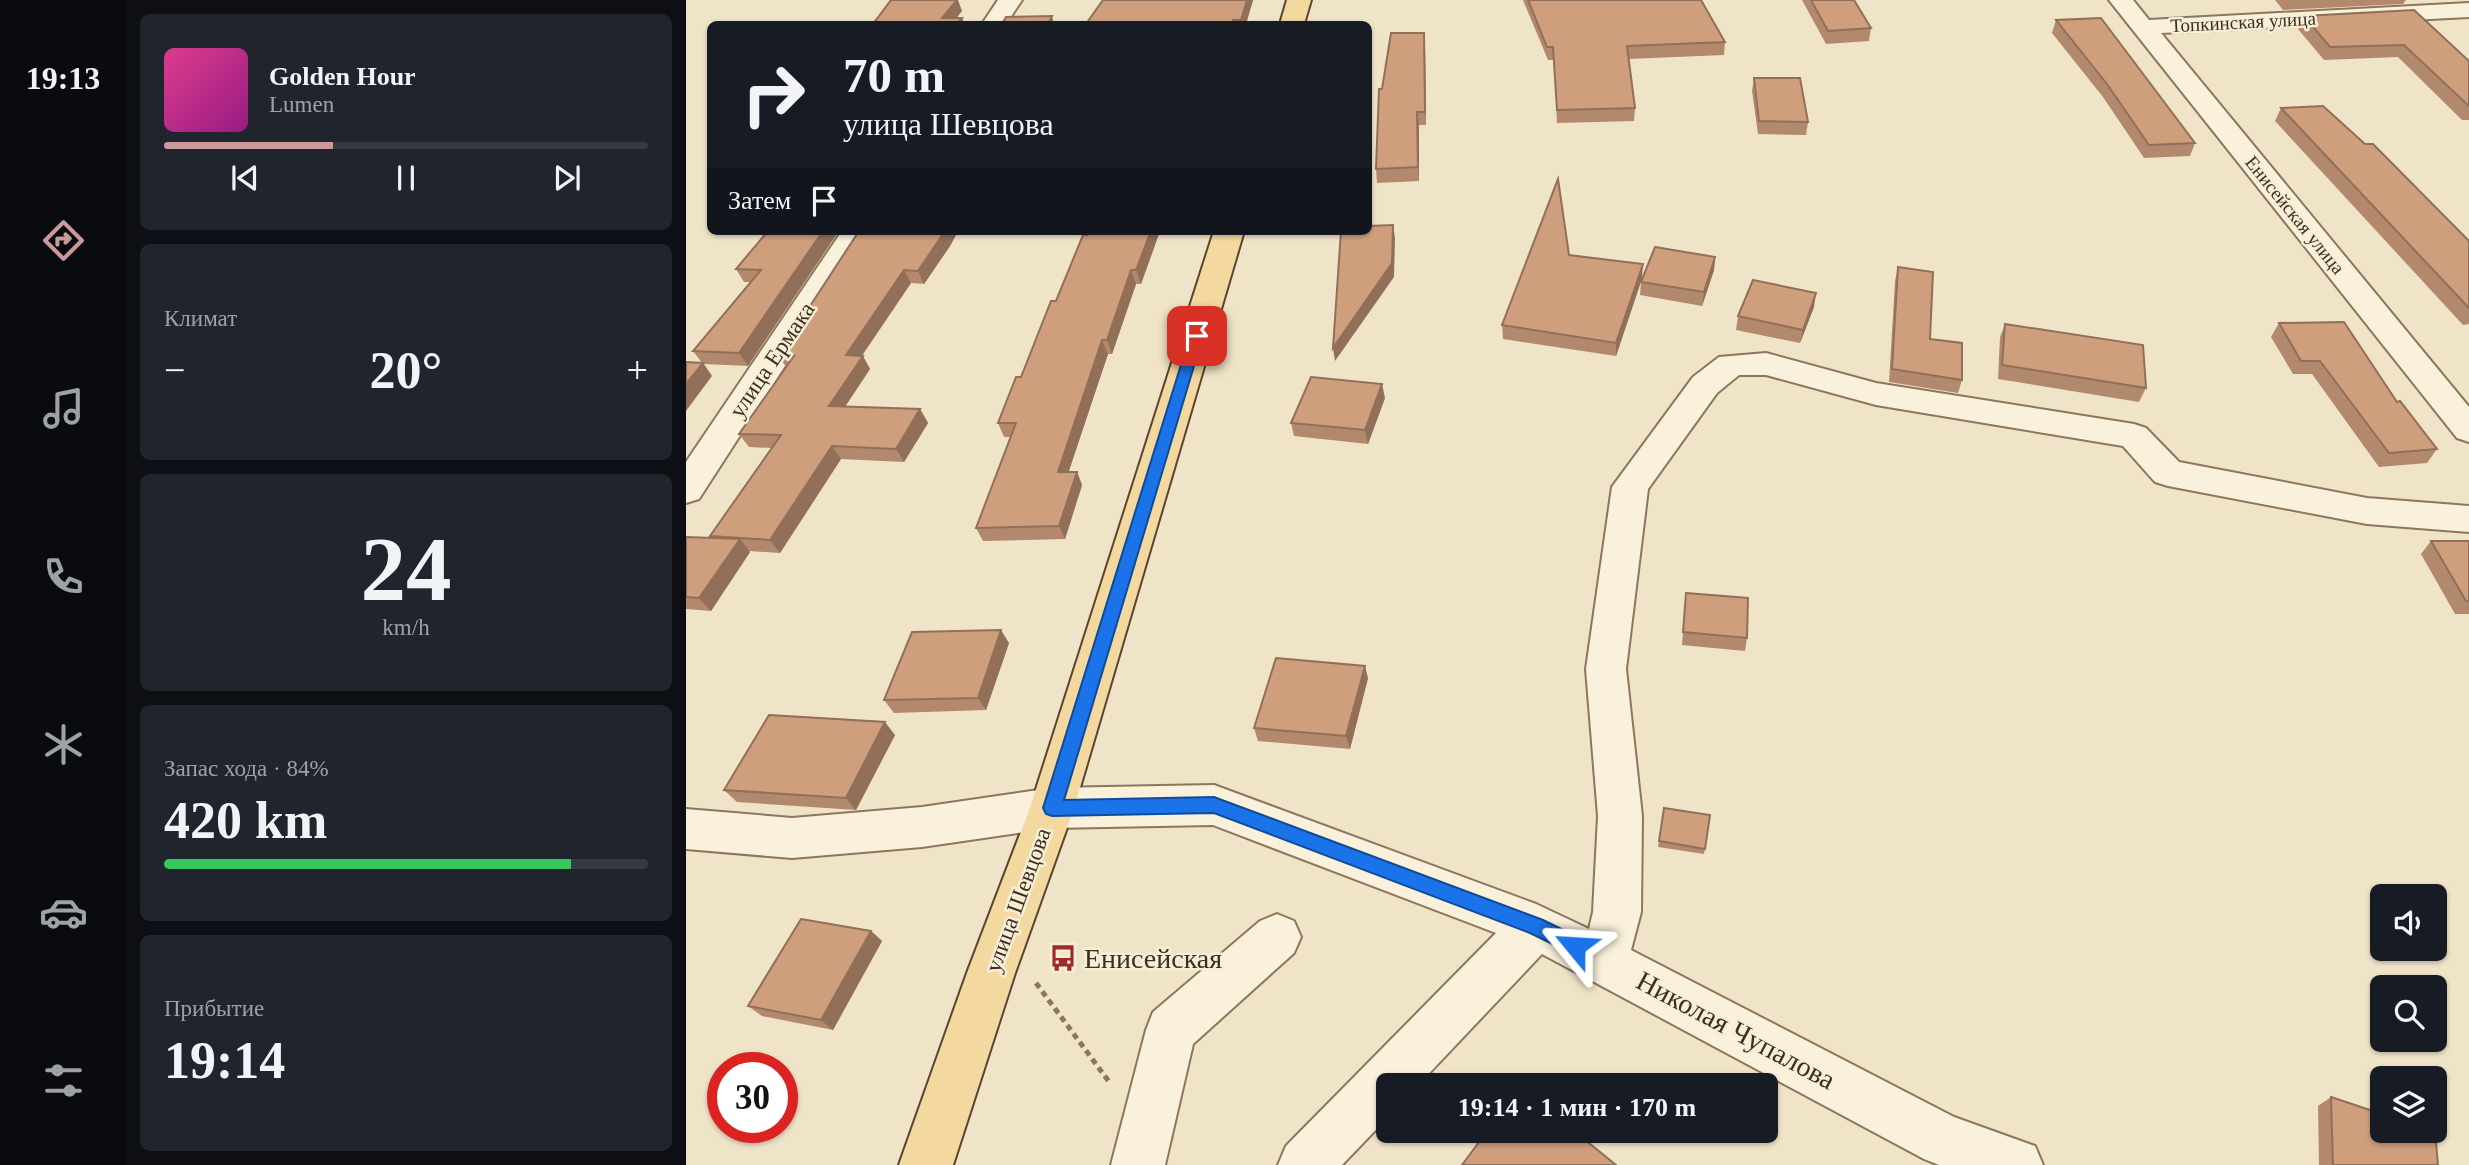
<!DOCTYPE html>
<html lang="ru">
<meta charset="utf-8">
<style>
:root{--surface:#171b24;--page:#20242c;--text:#f1f3f6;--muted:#9ea1a6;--line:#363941;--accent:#cc999b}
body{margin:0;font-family:"Times New Roman",serif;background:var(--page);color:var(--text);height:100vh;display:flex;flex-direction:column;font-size:26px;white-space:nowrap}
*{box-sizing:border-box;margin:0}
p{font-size:23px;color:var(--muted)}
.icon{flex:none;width:38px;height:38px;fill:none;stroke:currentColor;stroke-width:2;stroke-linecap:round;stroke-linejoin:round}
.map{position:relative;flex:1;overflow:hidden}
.side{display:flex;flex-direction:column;gap:14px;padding:14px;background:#0d0f14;width:560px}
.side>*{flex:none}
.hud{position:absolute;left:21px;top:21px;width:665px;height:214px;border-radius:10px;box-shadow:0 2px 5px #0004;background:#171b24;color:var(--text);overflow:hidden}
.buttons{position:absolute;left:1684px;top:884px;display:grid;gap:14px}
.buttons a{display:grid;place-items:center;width:77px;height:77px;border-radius:10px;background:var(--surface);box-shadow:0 2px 5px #0004;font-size:35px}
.speed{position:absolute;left:21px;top:1052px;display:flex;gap:14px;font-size:35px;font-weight:700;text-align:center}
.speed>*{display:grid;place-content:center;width:91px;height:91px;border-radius:50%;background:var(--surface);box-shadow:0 2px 5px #0004;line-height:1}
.speed .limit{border:10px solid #d22;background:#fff;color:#111}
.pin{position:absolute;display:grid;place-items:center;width:60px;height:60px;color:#fff;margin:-30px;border-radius:14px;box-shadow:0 4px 10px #0006}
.me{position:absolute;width:77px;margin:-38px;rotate:297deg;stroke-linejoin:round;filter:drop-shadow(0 0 5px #0008)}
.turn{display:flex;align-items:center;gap:24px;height:147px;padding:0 21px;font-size:32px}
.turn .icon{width:91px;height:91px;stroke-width:2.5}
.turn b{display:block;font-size:49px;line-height:60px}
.then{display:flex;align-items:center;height:66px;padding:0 21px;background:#0003;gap:14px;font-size:26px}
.big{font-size:52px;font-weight:600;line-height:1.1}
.side .card{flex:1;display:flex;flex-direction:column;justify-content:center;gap:10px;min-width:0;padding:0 24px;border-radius:10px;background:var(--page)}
.side .dial{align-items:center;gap:0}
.dial b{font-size:91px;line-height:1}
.song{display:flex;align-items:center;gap:21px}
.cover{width:84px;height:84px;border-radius:10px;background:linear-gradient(135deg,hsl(330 70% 55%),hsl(310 70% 35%))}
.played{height:7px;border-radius:4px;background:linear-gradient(90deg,var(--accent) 35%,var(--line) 35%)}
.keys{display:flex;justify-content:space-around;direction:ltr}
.heat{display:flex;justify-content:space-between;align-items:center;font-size:38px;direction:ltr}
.charge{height:10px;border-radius:5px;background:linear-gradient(90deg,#34c759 84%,var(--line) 0)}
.trip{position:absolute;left:690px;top:1073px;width:402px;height:70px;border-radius:10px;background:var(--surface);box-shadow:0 2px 5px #0004;font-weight:600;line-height:70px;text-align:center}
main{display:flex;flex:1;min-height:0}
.tab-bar{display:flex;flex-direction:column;width:126px;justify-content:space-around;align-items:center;background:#090b0e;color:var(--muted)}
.tab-bar .icon{width:49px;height:49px}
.tab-bar .active{color:var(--accent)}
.tab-bar b{font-size:32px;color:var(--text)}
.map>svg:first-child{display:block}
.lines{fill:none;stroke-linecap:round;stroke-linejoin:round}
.minor-casing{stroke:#8d765c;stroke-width:4}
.major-casing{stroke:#5b4430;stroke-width:4}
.path{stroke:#8d765c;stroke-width:5;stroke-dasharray:6 4.5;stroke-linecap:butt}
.minor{fill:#faf1dc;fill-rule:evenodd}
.major{fill:#f3d9a0;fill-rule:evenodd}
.wall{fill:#b2896c}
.shaded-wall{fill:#916f58}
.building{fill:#cf9f7d;stroke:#916f58;stroke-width:2}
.route{fill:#1a73e8;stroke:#114b97;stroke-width:2}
.labels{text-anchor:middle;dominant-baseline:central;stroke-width:5;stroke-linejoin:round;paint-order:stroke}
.far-street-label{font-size:19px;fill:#3d2e20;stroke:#f7eed8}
.street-label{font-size:23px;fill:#3d2e20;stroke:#f7eed8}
.near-poi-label{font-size:28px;fill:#3d2e20;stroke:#f7eed8;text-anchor:start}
.near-street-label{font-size:28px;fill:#3d2e20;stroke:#f7eed8}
</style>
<main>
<nav class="tab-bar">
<b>19:13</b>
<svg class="icon active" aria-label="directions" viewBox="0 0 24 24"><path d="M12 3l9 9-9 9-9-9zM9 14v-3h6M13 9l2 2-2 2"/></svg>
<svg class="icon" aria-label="music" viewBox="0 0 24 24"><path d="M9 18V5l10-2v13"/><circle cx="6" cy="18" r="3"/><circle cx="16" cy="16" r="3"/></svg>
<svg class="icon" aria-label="phone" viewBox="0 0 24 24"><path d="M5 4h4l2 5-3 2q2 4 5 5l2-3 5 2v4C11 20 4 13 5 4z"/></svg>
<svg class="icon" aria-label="climate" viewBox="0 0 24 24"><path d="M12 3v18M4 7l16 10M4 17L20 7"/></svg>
<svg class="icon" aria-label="car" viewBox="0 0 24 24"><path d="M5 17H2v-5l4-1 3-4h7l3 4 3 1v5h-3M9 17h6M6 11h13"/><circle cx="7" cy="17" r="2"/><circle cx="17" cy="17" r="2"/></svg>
<svg class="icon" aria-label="filters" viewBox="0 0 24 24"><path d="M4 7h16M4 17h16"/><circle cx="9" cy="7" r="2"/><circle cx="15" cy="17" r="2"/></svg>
</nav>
<section class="side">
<div class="card">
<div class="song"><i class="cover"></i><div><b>Golden Hour</b><p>Lumen</p></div></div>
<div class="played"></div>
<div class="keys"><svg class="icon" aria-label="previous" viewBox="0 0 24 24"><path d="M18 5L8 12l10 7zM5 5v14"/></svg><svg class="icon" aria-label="pause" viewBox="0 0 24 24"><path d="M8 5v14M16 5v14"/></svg><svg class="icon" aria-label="next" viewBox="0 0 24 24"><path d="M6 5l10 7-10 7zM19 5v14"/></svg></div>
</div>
<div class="card"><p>Климат</p>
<div class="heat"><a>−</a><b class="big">20°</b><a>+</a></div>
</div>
<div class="card dial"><b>24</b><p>km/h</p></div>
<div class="card"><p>Запас хода · 84%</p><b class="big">420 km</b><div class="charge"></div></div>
<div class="card"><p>Прибытие</p><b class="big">19:14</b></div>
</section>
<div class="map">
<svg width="1783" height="1165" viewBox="0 0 1783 1165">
<rect width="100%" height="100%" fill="#f0e4c8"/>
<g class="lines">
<defs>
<g id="minor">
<polygon points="312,0 336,0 320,24 296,24"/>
<polygon points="1423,0 1447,0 1463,20 1783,3 1783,17 1475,33 1783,407 1783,442 1771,438"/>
<polygon points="156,231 186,231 13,499 0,503 0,462"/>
<polygon points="1080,353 1190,383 1448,424 1460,428 1493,462 1681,498 1783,506 1783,532 1681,524 1482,486 1469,482 1437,446 1190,405 1080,375 1053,375 1031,393 962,489 940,669 956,816 955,912 945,950 1268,1117 1349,1146 1357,1165 1253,1165 1238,1159 856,954 732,1085 702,1085 702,1117 656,1165 592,1165 600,1146 810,933 527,825 366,828 236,847 106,858 0,849 0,809 106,818 236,807 366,788 528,785 850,904 903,929 907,912 912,816 900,669 926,487 1007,377 1033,357"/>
<polygon points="591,914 608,921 615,937 608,953 507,1044 479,1165 425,1165 460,1030 467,1012 574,921"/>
</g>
<g id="major">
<polygon points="601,0 625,0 618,24 594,24"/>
<polygon points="528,231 558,231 388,808 329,973 267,1165 213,1165 281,973 344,808"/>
</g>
</defs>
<use href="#minor" class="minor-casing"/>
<use href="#major" class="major-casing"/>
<polyline class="path" points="350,983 424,1083"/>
<use href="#minor" class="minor"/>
<use href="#major" class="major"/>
</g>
<g class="wall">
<polygon points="417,0 567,0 560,24 400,24"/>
<polygon points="837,0 1015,0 1039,42 1038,55 942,59 949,108 948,121 871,123 868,60 862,60"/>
<polygon points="1116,0 1168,0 1185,28 1183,41 1140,44"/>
<polygon points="1589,0 1720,0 1717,4 1597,10"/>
<polygon points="1618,16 1783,61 1783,120 1776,120 1712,57 1638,60 1612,29"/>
<polygon points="1370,20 1509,143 1504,156 1458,158 1417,97 1366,33"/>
<polygon points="738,33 739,45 740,125 733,125 733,181 691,183 690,169 696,89"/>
<polygon points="1068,78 1122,122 1120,135 1072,134 1066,91"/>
<polygon points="1595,108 1783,241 1783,324 1777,325 1589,121"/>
<polygon points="82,231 62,366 18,364 26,376 7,351 64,282 58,282 50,269"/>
<polygon points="173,231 272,231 264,246 238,284 225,283 176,356 184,369 159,406 234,409 242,423 218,462 155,459 94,553 63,551 64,552 25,611 0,609 0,537 25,538 24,536 86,448 63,447 53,434 100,367 92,355"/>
<polygon points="474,231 455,284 450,284 426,354 422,354 382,472 391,472 396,485 379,539 297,541 290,528 324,437 318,437 312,423 335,377 370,301"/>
<polygon points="1029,257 1028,270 1016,306 954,295 955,282 930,356 817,339 816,325 956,279"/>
<polygon points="1212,267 1244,339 1276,380 1272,393 1203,382 1209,281"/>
<polygon points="1128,307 1114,343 1050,330 1052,316"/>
<polygon points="1593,323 1711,402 1751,449 1741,463 1693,467 1626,374 1607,374 1585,337"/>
<polygon points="1319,324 1460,388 1453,402 1312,379 1314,337"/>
<polygon points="699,398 682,444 608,436 605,423"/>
<polygon points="1745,541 1783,541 1783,614 1769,614 1735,554"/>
<polygon points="1000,593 1061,638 1059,651 996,645"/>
<polygon points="323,643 300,710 208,713 198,700"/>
<polygon points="682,678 664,749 572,741 568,728"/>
<polygon points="209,735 170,810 51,802 38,790"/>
<polygon points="978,808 1024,815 1018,854 972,847"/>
<polygon points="185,931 196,941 147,1030 76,1016 62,1006"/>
<polygon points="1645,1097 1752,1165 1633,1165 1632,1106"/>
</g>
<g class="shaded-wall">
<polygon points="272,0 276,11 266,24 256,18"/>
<polygon points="561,0 567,0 560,24 556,24 555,20"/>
<polygon points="366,16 368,24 362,24"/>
<polygon points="276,18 279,24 271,24"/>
<polygon points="738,33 739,45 740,125 739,112"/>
<polygon points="731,112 733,125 733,181 732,167"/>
<polygon points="707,225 709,238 708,277 649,361 647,348"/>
<polygon points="137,231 153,231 62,366 53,353"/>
<polygon points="259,231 272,231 264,246 238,284 232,271"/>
<polygon points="465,231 474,231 455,284 450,270"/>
<polygon points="1029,257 1028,270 1016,306 1018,292"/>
<polygon points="957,264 956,278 930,356 930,343"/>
<polygon points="218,270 225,283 167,368 160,355"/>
<polygon points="445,270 450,284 426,354 421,340"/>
<polygon points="1130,293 1128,307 1114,343 1117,330"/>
<polygon points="416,340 422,354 378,486 372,472"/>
<polygon points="177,356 184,369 151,419 143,406"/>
<polygon points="17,363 26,376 0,411 0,384"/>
<polygon points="696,384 699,398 682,444 679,430"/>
<polygon points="234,409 242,423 218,462 210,449"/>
<polygon points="146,446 155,459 94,553 84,540"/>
<polygon points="391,472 396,485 379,539 373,526"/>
<polygon points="54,539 64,552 25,611 13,598"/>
<polygon points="315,630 323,643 300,710 292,698"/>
<polygon points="679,666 682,678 664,749 660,736"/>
<polygon points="199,722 209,735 170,810 160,798"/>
<polygon points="185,931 196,941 147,1030 135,1020"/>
</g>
<g class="building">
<polygon points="205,0 271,0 256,18 276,18 271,24 187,24"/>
<polygon points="417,0 561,0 555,20 547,20 546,24 400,24"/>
<polygon points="842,0 1015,0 1039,42 941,46 949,108 871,110 867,47 861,47"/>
<polygon points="1125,0 1168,0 1185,28 1142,31"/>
<polygon points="1728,10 1783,61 1783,106 1718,45 1644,47 1618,16"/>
<polygon points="366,16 362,24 316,24 320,17"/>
<polygon points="1415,18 1509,143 1463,145 1421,84 1370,20"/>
<polygon points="705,33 738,33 739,112 731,112 732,167 690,169 693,89 696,89"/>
<polygon points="1068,78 1114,78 1122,122 1073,121"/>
<polygon points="1637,106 1679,144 1687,144 1783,241 1783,308 1595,108"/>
<polygon points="872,179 883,255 957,264 930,343 816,325"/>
<polygon points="707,225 706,263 647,348 655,231 682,231 682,226"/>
<polygon points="82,231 137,231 53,353 7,351 75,270 50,269"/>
<polygon points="173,231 259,231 232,271 218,270 160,355 177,356 143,406 234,409 210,449 146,446 84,540 24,536 95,435 53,434 108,356 92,355"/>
<polygon points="402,231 465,231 450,270 445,270 421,340 416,340 372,472 391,472 373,526 290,528 330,423 312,423 330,377 335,377 365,301 370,301 397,235 401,235"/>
<polygon points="969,247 1029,257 1018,292 955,282"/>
<polygon points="1212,267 1247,272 1244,339 1276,343 1276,380 1206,369"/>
<polygon points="1067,280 1130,293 1117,330 1052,316"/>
<polygon points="1658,322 1711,402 1714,401 1751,449 1703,453 1634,361 1615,361 1593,323"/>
<polygon points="1319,324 1457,345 1460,388 1316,365"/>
<polygon points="0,362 17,363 0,384"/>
<polygon points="625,377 696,384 679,430 605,423"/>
<polygon points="0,537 54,539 13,598 0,597"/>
<polygon points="1745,541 1783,541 1783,601 1780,601"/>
<polygon points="1000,593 1062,598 1061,638 997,632"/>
<polygon points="315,630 292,698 198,700 226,632"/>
<polygon points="590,658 679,666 660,736 568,728"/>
<polygon points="83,715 199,722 160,798 38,790"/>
<polygon points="978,808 1024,815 1019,849 973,841"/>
<polygon points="115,919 185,931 135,1020 62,1006"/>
<polygon points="1645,1097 1696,1114 1696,1130 1749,1131 1752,1165 1647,1165"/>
<polygon points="802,1130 887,1130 930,1165 776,1165"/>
</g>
<polygon class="route" points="511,332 517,336 378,800 528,797 857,920 896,939 899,946 896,953 889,955 844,933 528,813 366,816 360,814 357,808 504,336"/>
<defs>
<symbol id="bus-bare" viewBox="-9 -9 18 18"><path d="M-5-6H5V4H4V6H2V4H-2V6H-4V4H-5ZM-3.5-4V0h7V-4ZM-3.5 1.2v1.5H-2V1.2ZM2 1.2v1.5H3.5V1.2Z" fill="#9e2a2b" stroke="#f7eed8" stroke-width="2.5" paint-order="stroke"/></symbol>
</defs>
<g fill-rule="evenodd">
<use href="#bus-bare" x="358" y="939" width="38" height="38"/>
</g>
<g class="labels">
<g class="far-street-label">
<text transform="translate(1557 22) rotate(-3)">Топкинская улица</text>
<text transform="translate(1609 215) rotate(51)">Енисейская улица</text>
</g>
<g class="street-label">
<text transform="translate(86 360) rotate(-56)">улица Ермака</text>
<text transform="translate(332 900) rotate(-70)">улица Шевцова</text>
</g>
<g class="near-poi-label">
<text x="398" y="958">Енисейская</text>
</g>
<g class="near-street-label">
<text transform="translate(1050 1030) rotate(28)">Николая Чупалова</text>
</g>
</g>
</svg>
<div class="buttons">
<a><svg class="icon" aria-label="sound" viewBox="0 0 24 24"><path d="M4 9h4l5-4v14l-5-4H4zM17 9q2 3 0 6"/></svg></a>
<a><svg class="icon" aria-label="search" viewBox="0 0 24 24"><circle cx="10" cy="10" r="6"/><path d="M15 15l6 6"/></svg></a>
<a><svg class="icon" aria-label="layers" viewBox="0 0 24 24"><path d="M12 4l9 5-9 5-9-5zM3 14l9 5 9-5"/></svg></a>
</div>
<div class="speed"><div class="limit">30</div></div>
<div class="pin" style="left:511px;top:336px;background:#d93025"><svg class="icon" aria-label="arrive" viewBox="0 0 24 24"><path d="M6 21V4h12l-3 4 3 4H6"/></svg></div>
<svg class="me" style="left:889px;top:946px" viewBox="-20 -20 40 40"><path d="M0-17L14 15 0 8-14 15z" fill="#1a73e8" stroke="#fff" stroke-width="4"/></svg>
<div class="trip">19:14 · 1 мин · 170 m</div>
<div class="hud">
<div class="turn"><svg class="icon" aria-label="right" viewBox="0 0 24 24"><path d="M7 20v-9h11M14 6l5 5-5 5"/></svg><div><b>70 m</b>улица Шевцова</div></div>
<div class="then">Затем<svg class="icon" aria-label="arrive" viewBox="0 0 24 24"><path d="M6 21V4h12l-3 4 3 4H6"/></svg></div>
</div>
</div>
</main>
